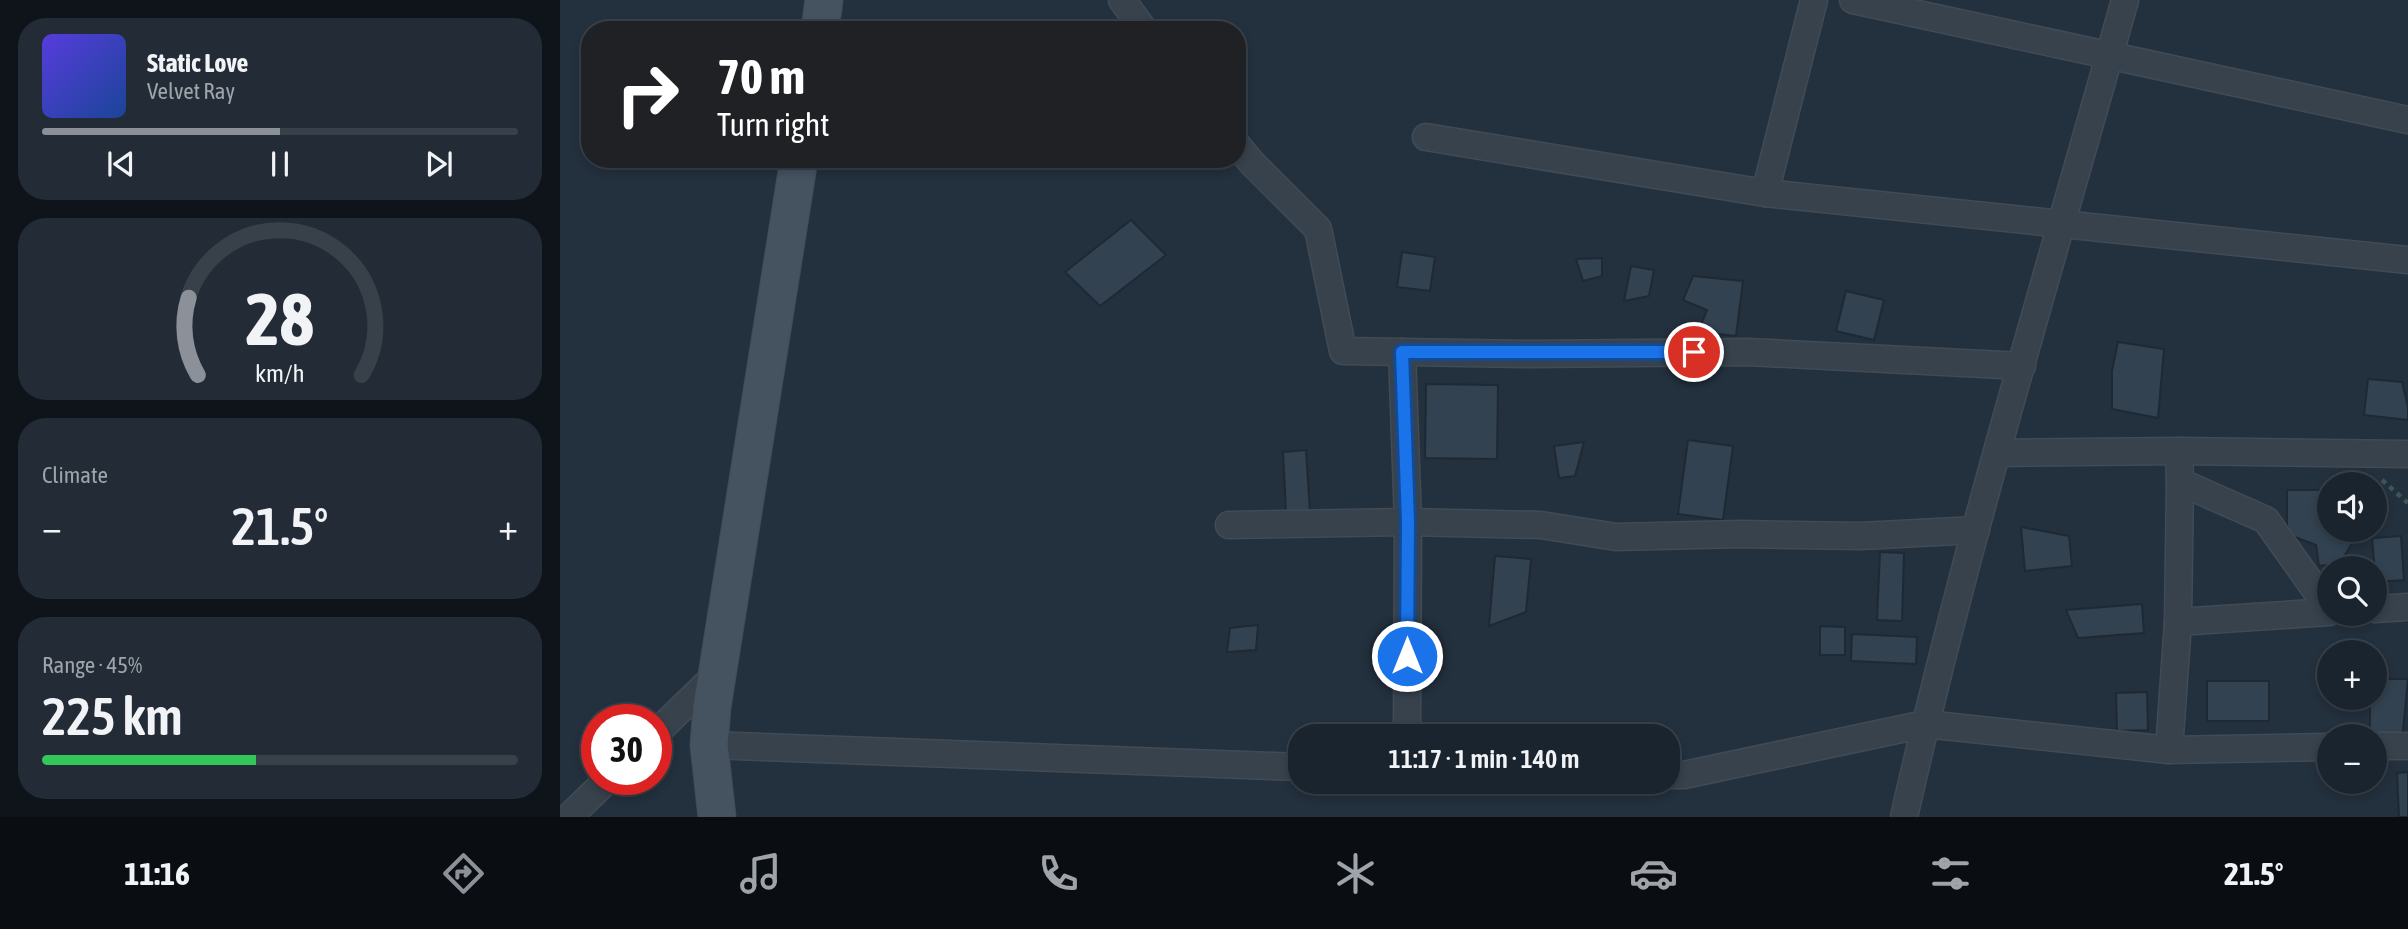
<!DOCTYPE html>
<meta charset="utf-8">
<style>
:root{--surface:#1a242e;--page:#232c36;--text:#f1f3f6;--muted:#9fa4aa;--line:#38414a;--accent:#8c9099}
body{margin:0;font-family:"Asap Condensed",sans-serif;background:var(--page);color:var(--text);height:100vh;display:flex;flex-direction:column;font-size:26px;white-space:nowrap}
*{box-sizing:border-box;margin:0}
p{font-size:23px;color:var(--muted)}
.icon{flex:none;width:38px;height:38px;fill:none;stroke:currentColor;stroke-width:2;stroke-linecap:round;stroke-linejoin:round}
.map{position:relative;flex:1;overflow:hidden}
.drawer{display:flex;flex-direction:column;gap:18px;padding:18px;background:#0e1419;width:560px}
.drawer>*{flex:none}
.top-card{position:absolute;left:21px;top:21px;width:665px;height:147px;border-radius:28px;box-shadow:0 4px 10px #0003,0 0 0 2px var(--line);background:#202124;color:#fff;overflow:hidden}
.tools{position:absolute;left:1757px;top:472px;display:grid;gap:14px}
.tools a{display:grid;place-items:center;width:70px;height:70px;border-radius:50%;background:var(--surface);box-shadow:0 4px 10px #0003,0 0 0 2px var(--line);font-size:35px}
.speed{position:absolute;left:21px;top:704px;display:flex;gap:14px;font-size:35px;font-weight:700;text-align:center}
.speed>*{display:grid;place-content:center;width:91px;height:91px;border-radius:50%;background:var(--surface);box-shadow:0 4px 10px #0003,0 0 0 2px var(--line);line-height:1}
.speed .limit{border:10px solid #d22;background:#fff;color:#111}
.pin{position:absolute;display:grid;place-items:center;width:60px;height:60px;color:#fff;margin:-30px;border:4px solid #fff;border-radius:50%;box-shadow:0 2px 7px #0007}
.me{position:absolute;width:77px;margin:-38px;rotate:0deg;stroke-linejoin:round;filter:drop-shadow(0 0 5px #0008)}
.turn{display:flex;align-items:center;gap:24px;height:147px;padding:0 21px;font-size:32px}
.turn .icon{width:91px;height:91px;stroke-width:2.5}
.turn b{display:block;font-size:49px;line-height:60px}
.big{font-size:52px;font-weight:600;line-height:1.1}
.drawer .tile{flex:1;display:flex;flex-direction:column;justify-content:center;gap:10px;min-width:0;padding:0 24px;border-radius:28px;background:var(--page)}
.drawer .dial{align-items:center;gap:0}
.dial svg{height:182px;overflow:visible;fill:none;stroke:var(--line);stroke-width:7;stroke-linecap:round;text-anchor:middle}
.dial text{fill:var(--text);stroke:none}
.song{display:flex;align-items:center;gap:21px}
.cover{width:84px;height:84px;border-radius:10px;background:linear-gradient(135deg,hsl(250 70% 55%),hsl(220 70% 35%))}
.played{height:7px;border-radius:4px;background:linear-gradient(90deg,var(--accent) 50%,var(--line) 50%)}
.keys{display:flex;justify-content:space-around;direction:ltr}
.heat{display:flex;justify-content:space-between;align-items:center;font-size:38px;direction:ltr}
.charge{height:10px;border-radius:5px;background:linear-gradient(90deg,#34c759 45%,var(--line) 0)}
.trip{position:absolute;left:728px;top:724px;width:392px;height:70px;border-radius:28px;background:var(--surface);box-shadow:0 4px 10px #0003,0 0 0 2px var(--line);font-weight:600;line-height:70px;text-align:center}
.tab-bar{display:flex;height:112px;justify-content:space-around;align-items:center;background:#0a0e12;color:var(--muted)}
.tab-bar .icon{width:49px;height:49px}
.tab-bar .on{color:var(--accent)}
.tab-bar b{font-size:32px;color:var(--text)}
main{display:flex;flex:1;min-height:0}
.map>svg:first-child{display:block}
.building{fill:#324251;stroke:#1e2934;stroke-width:2}
.lines{fill:none;stroke-linecap:round;stroke-linejoin:round}
.minor-casing{stroke:#404b56;stroke-width:29}
.secondary-casing{stroke:#404b56;stroke-width:39}
.path{stroke:#3e5655;stroke-width:4.5;stroke-dasharray:5 5;stroke-linecap:butt}
.minor{stroke:#37424d;stroke-width:26}
.secondary{stroke:#455260;stroke-width:37}
.route-casing{stroke:#114b97;stroke-width:18}
.route{stroke:#1a73e8;stroke-width:12}
</style>
<main>
<section class="drawer">
<div class="tile">
<div class="song"><i class="cover"></i><div><b>Static Love</b><p>Velvet Ray</p></div></div>
<div class="played"></div>
<div class="keys"><svg class="icon" aria-label="previous" viewBox="0 0 24 24"><path d="M18 5L8 12l10 7zM5 5v14"/></svg><svg class="icon" aria-label="pause" viewBox="0 0 24 24"><path d="M8 5v14M16 5v14"/></svg><svg class="icon" aria-label="next" viewBox="0 0 24 24"><path d="M6 5l10 7-10 7zM19 5v14"/></svg></div>
</div>
<div class="tile dial"><svg viewBox="0 0 100 80">
<path d="M14 69A42 42 0 1 1 86 69"/>
<path d="M14 69A42 42 0 0 1 10 35" stroke="#8c9099"/>
<text x="50" y="56" font-size="32" font-weight="700">28</text>
<text x="50" y="72" font-size="11">km/h</text>
</svg></div>
<div class="tile"><p>Climate</p>
<div class="heat"><a>−</a><b class="big">21.5°</b><a>+</a></div>
</div>
<div class="tile"><p>Range · 45%</p><b class="big">225 km</b><div class="charge"></div></div>
</section>
<div class="map">
<svg width="1848" height="817" viewBox="0 0 1848 817">
<rect width="100%" height="100%" fill="#23303d"/>
<g class="building">
<polygon points="571,220 606,255 540,306 505,272"/>
<polygon points="842,252 875,257 870,291 837,287"/>
<polygon points="1042,258 1042,276 1023,281 1016,259"/>
<polygon points="1071,266 1094,270 1089,296 1064,301"/>
<polygon points="1133,276 1183,281 1176,336 1138,332 1147,310 1123,300"/>
<polygon points="1286,291 1324,300 1314,340 1276,331"/>
<polygon points="1558,342 1604,349 1598,418 1552,409 1552,371"/>
<polygon points="1808,379 1842,382 1848,407 1848,420 1804,415"/>
<polygon points="866,384 938,385 937,459 865,458"/>
<polygon points="1128,440 1173,446 1163,520 1118,514"/>
<polygon points="1024,442 1015,476 999,478 994,446"/>
<polygon points="746,450 750,512 726,513 723,452"/>
<polygon points="1727,490 1769,490 1769,530 1791,530 1794,540 1780,563 1759,566 1756,545 1727,534"/>
<polygon points="1461,527 1509,536 1512,566 1465,571"/>
<polygon points="1841,536 1844,580 1816,582 1812,538"/>
<polygon points="1320,552 1344,553 1342,621 1317,620"/>
<polygon points="935,556 971,559 966,612 929,626"/>
<polygon points="1582,604 1584,633 1518,638 1506,610"/>
<polygon points="698,625 696,650 667,652 670,628"/>
<polygon points="1260,626 1285,627 1285,655 1260,655"/>
<polygon points="1292,634 1357,637 1356,664 1291,661"/>
<polygon points="1815,679 1848,679 1842,741 1810,737 1810,698 1815,698"/>
<rect x="1647" y="681" width="62" height="40"/>
<polygon points="1587,692 1588,730 1557,731 1556,693"/>
<polygon points="1848,772 1848,817 1839,817 1837,773"/>
</g>
<g class="lines">
<defs>
<g id="minor">
<polyline points="562,0 584,30"/>
<polyline points="1254,0 1205,193 1848,260"/>
<polyline points="1293,0 1848,120"/>
<polyline points="866,137 1205,193"/>
<polyline points="677,145 692,163 758,229 783,351 970,354 1188,352 1462,366"/>
<polyline points="842,352 848,522 847,737"/>
<polyline points="1437,453 1619,451"/>
<polyline points="669,525 848,522 981,525 1056,537 1180,534 1301,536 1416,530"/>
<polyline points="1769,609 1706,520 1620,482 1619,451 1848,454"/>
<polyline points="1815,609 1848,607"/>
<polyline points="1618,622 1769,612"/>
<polyline points="96,733 158,673"/>
<polyline points="149,745 740,767"/>
<polyline points="1815,746 1848,746"/>
<polyline points="1609,750 1618,622 1620,482"/>
<polyline points="1108,775 1124,775 1365,724 1609,750 1769,747"/>
<polyline points="9,817 48,779"/>
<path d="M 1344,817 C 1406,542 1489,271 1565,0"/>
</g>
<g id="secondary">
<polyline points="260,30 264,0"/>
<polyline points="157,817 149,745 152,707 239,159"/>
</g>
</defs>
<use href="#minor" class="minor-casing"/>
<use href="#secondary" class="secondary-casing"/>
<polyline class="path" points="1822,480 1848,503"/>
<use href="#minor" class="minor"/>
<use href="#secondary" class="secondary"/>
</g>
<g class="lines">
<defs>
<polyline id="route" points="847,656 848,522 842,352 1134,352"/>
</defs>
<use href="#route" class="route-casing"/>
<use href="#route" class="route"/>
</g>
</svg>
<div class="tools">
<a><svg class="icon" aria-label="sound" viewBox="0 0 24 24"><path d="M4 9h4l5-4v14l-5-4H4zM17 9q2 3 0 6"/></svg></a>
<a><svg class="icon" aria-label="search" viewBox="0 0 24 24"><circle cx="10" cy="10" r="6"/><path d="M15 15l6 6"/></svg></a>
<a>+</a>
<a>−</a>
</div>
<div class="speed"><div class="limit">30</div></div>
<div class="pin" style="left:1134px;top:352px;background:#d93025"><svg class="icon" aria-label="arrive" viewBox="0 0 24 24"><path d="M6 21V4h12l-3 4 3 4H6"/></svg></div>
<svg class="me" style="left:847px;top:656px" viewBox="-20 -20 40 40"><circle r="17" fill="#1a73e8" stroke="#fff" stroke-width="3"/><path d="M0-11L8 9 0 5-8 9z" fill="#fff"/></svg>
<div class="trip">11:17 · 1 min · 140 m</div>
<div class="top-card">
<div class="turn"><svg class="icon" aria-label="right" viewBox="0 0 24 24"><path d="M7 20v-9h11M14 6l5 5-5 5"/></svg><div><b>70 m</b>Turn right</div></div>
</div>
</div>
</main>
<nav class="tab-bar">
<b>11:16</b>
<svg class="icon on" aria-label="directions" viewBox="0 0 24 24"><path d="M12 3l9 9-9 9-9-9zM9 14v-3h6M13 9l2 2-2 2"/></svg>
<svg class="icon" aria-label="music" viewBox="0 0 24 24"><path d="M9 18V5l10-2v13"/><circle cx="6" cy="18" r="3"/><circle cx="16" cy="16" r="3"/></svg>
<svg class="icon" aria-label="phone" viewBox="0 0 24 24"><path d="M5 4h4l2 5-3 2q2 4 5 5l2-3 5 2v4C11 20 4 13 5 4z"/></svg>
<svg class="icon" aria-label="climate" viewBox="0 0 24 24"><path d="M12 3v18M4 7l16 10M4 17L20 7"/></svg>
<svg class="icon" aria-label="car" viewBox="0 0 24 24"><path d="M5 17H2v-5l4-1 3-4h7l3 4 3 1v5h-3M9 17h6M6 11h13"/><circle cx="7" cy="17" r="2"/><circle cx="17" cy="17" r="2"/></svg>
<svg class="icon" aria-label="filters" viewBox="0 0 24 24"><path d="M4 7h16M4 17h16"/><circle cx="9" cy="7" r="2"/><circle cx="15" cy="17" r="2"/></svg>
<b>21.5°</b>
</nav>
